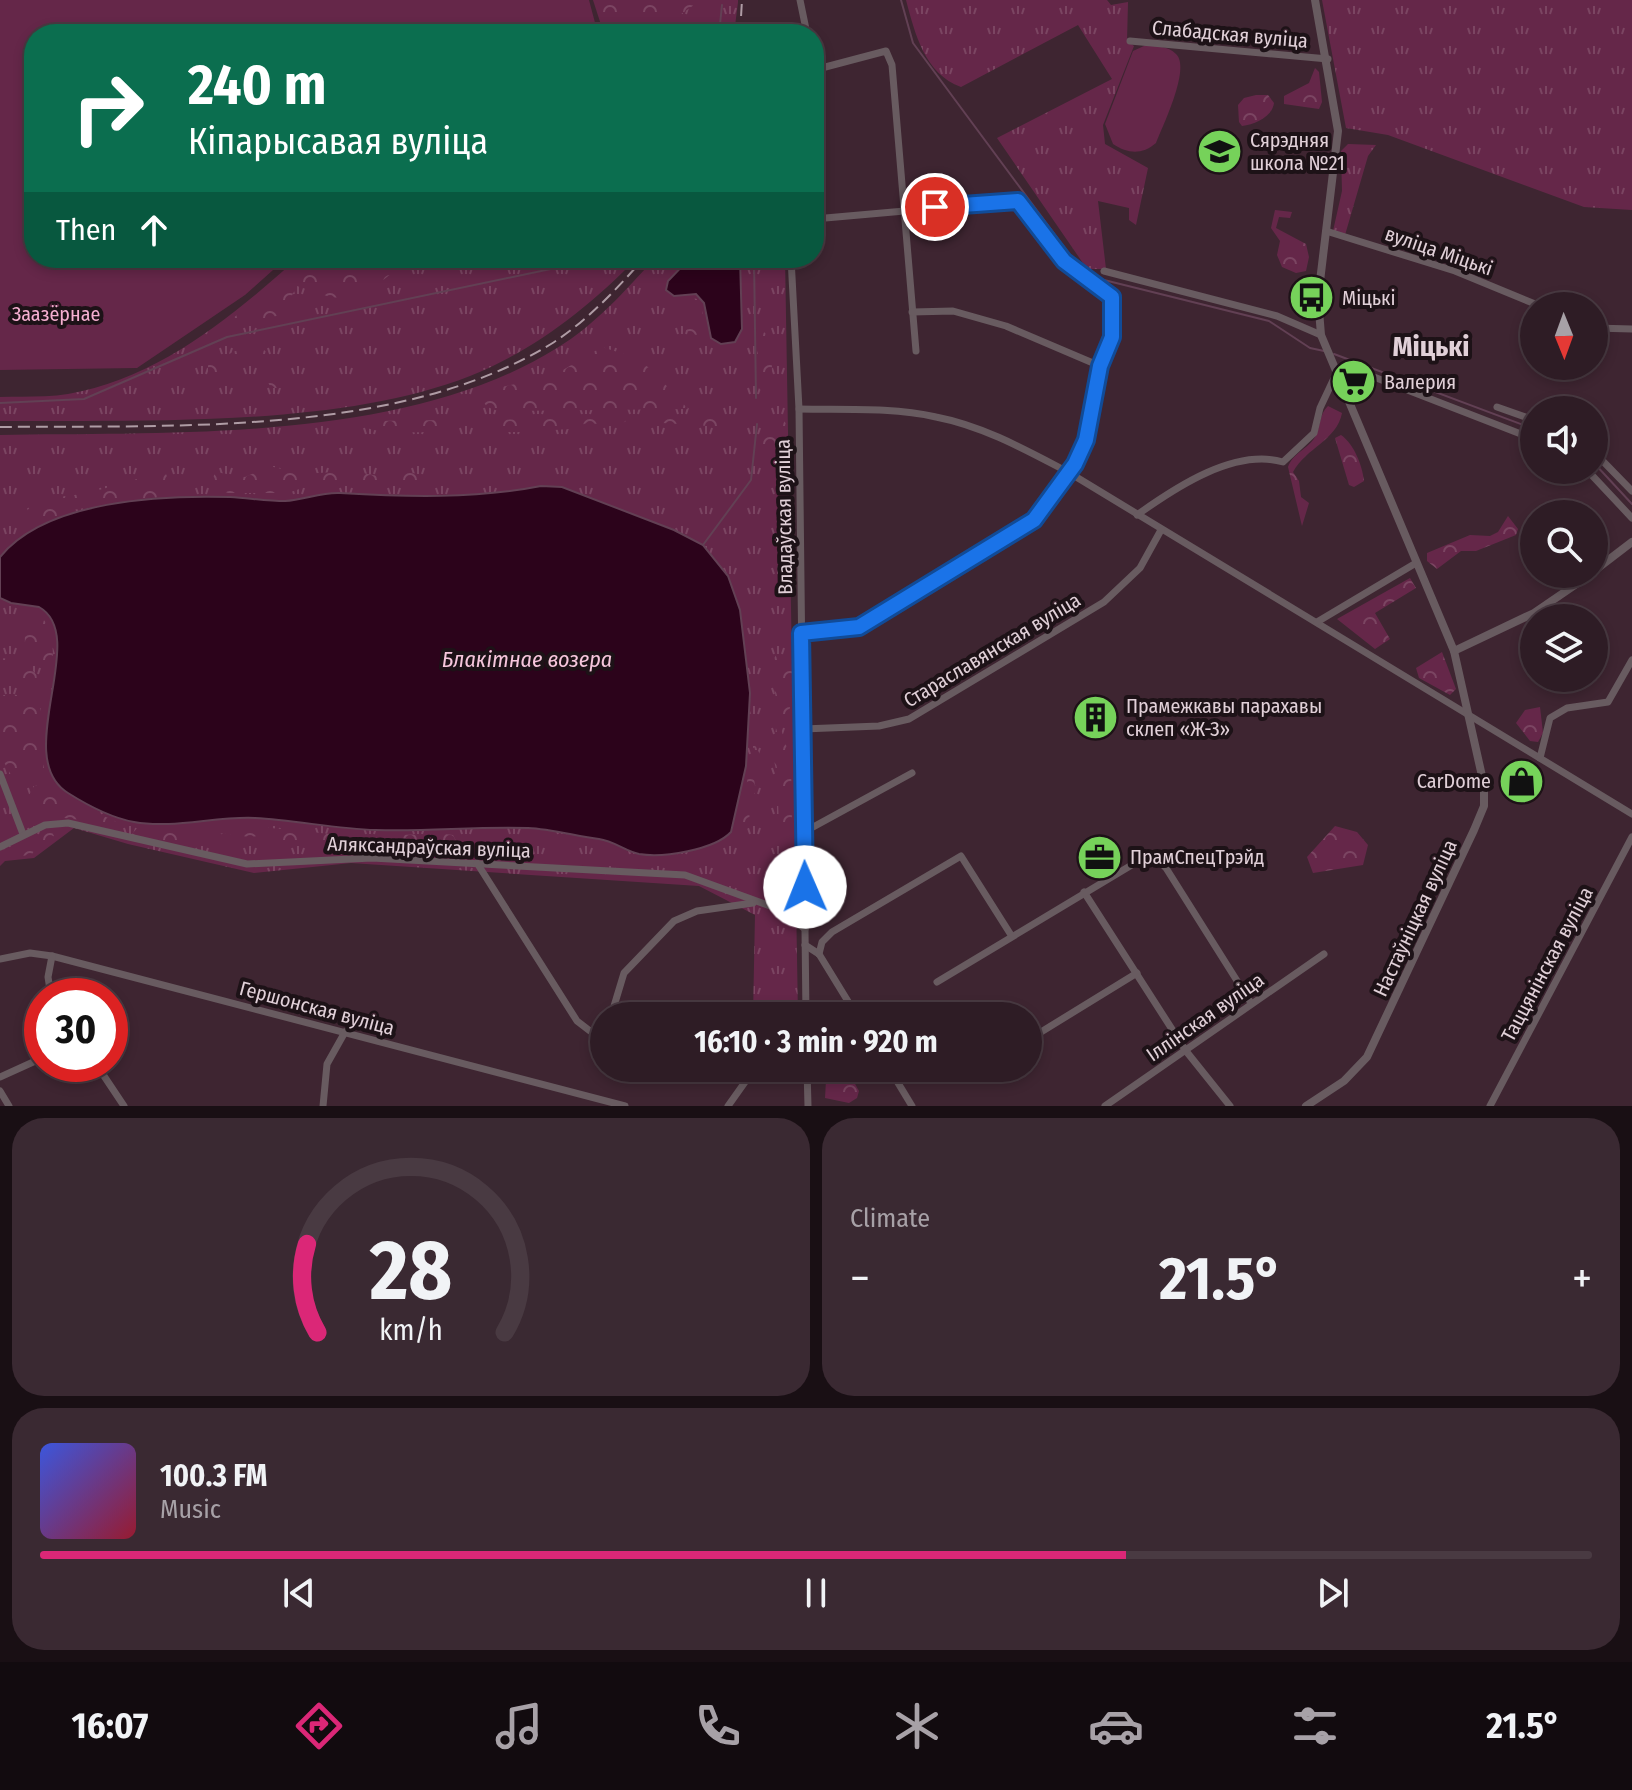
<!DOCTYPE html>
<meta charset="utf-8">
<style>
:root{--surface:#2e1c25;--page:#3a2932;--text:#f1f3f6;--muted:#a7a1a7;--line:#493a42;--accent:#db2777}
body{margin:0;font-family:"Fira Sans Condensed",sans-serif;background:var(--page);color:var(--text);height:100vh;display:flex;flex-direction:column;font-size:30px;white-space:nowrap}
*{box-sizing:border-box;margin:0}
p{font-size:26px;color:var(--muted)}
.icon{flex:none;width:44px;height:44px;fill:none;stroke:currentColor;stroke-width:2;stroke-linecap:round;stroke-linejoin:round}
.map{position:relative;height:1106px;overflow:hidden}
.side{display:flex;flex-direction:column;gap:12px;padding:12px;background:#190f14;flex:1}
.side>*{flex:none}
.guide{position:absolute;left:24px;top:24px;width:800px;height:244px;border-radius:32px;box-shadow:0 4px 12px #0003,0 0 0 2px var(--line);background:#0b6e4f;color:#fff;overflow:hidden}
.needle{width:52px;rotate:179deg}
.fabs{position:absolute;left:1520px;top:292px;display:grid;gap:16px}
.fabs a{display:grid;place-items:center;width:88px;height:88px;border-radius:50%;background:var(--surface);box-shadow:0 4px 12px #0003,0 0 0 2px var(--line);font-size:40px}
.speed{position:absolute;left:24px;top:978px;display:flex;gap:16px;font-size:40px;font-weight:700;text-align:center}
.speed>*{display:grid;place-content:center;width:104px;height:104px;border-radius:50%;background:var(--surface);box-shadow:0 4px 12px #0003,0 0 0 2px var(--line);line-height:1}
.speed .limit{border:12px solid #d22;background:#fff;color:#111}
.pin{position:absolute;display:grid;place-items:center;width:68px;height:68px;color:#fff;margin:-34px;border:4px solid #fff;border-radius:50%;box-shadow:0 2px 8px #0007}
.me{position:absolute;width:88px;margin:-44px;rotate:359deg;stroke-linejoin:round;filter:drop-shadow(0 0 6px #0008)}
.turn{display:flex;align-items:center;gap:28px;height:168px;padding:0 32px;font-size:36px}
.turn .icon{width:104px;height:104px;stroke-width:2.5}
.turn b{display:block;font-size:56px;line-height:68px}
.then{display:flex;align-items:center;height:76px;padding:0 32px;background:#0003;gap:16px;font-size:30px}
.big{font-size:60px;font-weight:700;line-height:1.1}
.side .tile{flex:1;display:flex;flex-direction:column;justify-content:center;gap:12px;min-width:0;padding:0 28px;border-radius:32px;background:var(--page)}
.side .dial{align-items:center;gap:0}
.dial svg{height:208px;overflow:visible;fill:none;stroke:var(--line);stroke-width:7;stroke-linecap:round;text-anchor:middle}
.dial text{fill:var(--text);stroke:none}
.song{display:flex;align-items:center;gap:24px}
.cover{width:96px;height:96px;border-radius:12px;background:linear-gradient(135deg,hsl(230 70% 55%),hsl(350 70% 35%))}
.played{height:8px;border-radius:4px;background:linear-gradient(90deg,var(--accent) 70%,var(--line) 70%)}
.keys{display:flex;justify-content:space-around;direction:ltr}
.heat{display:flex;justify-content:space-between;align-items:center;font-size:44px;direction:ltr}
.side .tiles{flex:1;display:grid;gap:12px;grid-template-columns:1fr 1fr}
.tile:last-child{grid-column:span 2}
.trip{position:absolute;left:590px;top:1002px;width:452px;height:80px;border-radius:40px;background:var(--surface);box-shadow:0 4px 12px #0003,0 0 0 2px var(--line);font-weight:700;line-height:80px;text-align:center}
.tabs{display:flex;height:128px;justify-content:space-around;align-items:center;background:#120b0f;color:var(--muted)}
.tabs .icon{width:56px;height:56px}
.tabs .on{color:var(--accent)}
.tabs b{font-size:36px;color:var(--text)}
.map>svg:first-child{display:block}
.grass{fill:url(#grass-tufts)}
.forest{fill:url(#forest-crowns)}
.garden{fill:#652749}
.water{fill:#2c031b;stroke:#624054;stroke-width:2}
.lines{fill:none;stroke-linecap:round;stroke-linejoin:round}
.stream{stroke:#624054;stroke-width:2}
.minor{stroke:#685b60;stroke-width:7}
.tertiary{stroke:#685b60;stroke-width:8}
.rail{stroke:#af9ca5;stroke-width:2;stroke-dasharray:12 6;stroke-linecap:butt}
.route-casing{stroke:#114b97;stroke-width:20}
.route{stroke:#1a73e8;stroke-width:14}
.labels{text-anchor:middle;dominant-baseline:central;stroke-width:8;stroke-linejoin:round;paint-order:stroke}
.street-label{font-size:20px;fill:#e1d0d8;stroke:#1d1217}
.poi-label{font-size:20px;fill:#e1d0d8;stroke:#1d1217;text-anchor:start}
.park-label{font-size:20px;fill:#f6afd1;stroke:#1d1217}
.water-label{font-size:22px;font-style:italic;fill:#f6c6dc;stroke:#1d1217}
.district-label{font-size:28px;font-weight:bold;fill:#e1d0d8;stroke:#1d1217}
</style>
<div class="map">
<svg width="1632" height="1106" viewBox="0 0 1632 1106">
<defs>
<pattern id="grass-tufts" width="24" height="20" patternUnits="userSpaceOnUse" patternTransform="scale(2)"><rect width="24" height="20" fill="#652749"/><path d="M3 7l-1-3M5 7V3M7 7l1-3M15 17l-1-3M17 17v-4M19 17l1-3" fill="none" stroke="#7b4562"/></pattern>
<pattern id="forest-crowns" width="20" height="18" patternUnits="userSpaceOnUse" patternTransform="scale(2)"><rect width="20" height="18" fill="#652749"/><path d="M2 6a3 3 0 1 1 6 0M12 15a3 3 0 1 1 6 0" fill="none" stroke="#7b4562"/></pattern>
</defs>
<rect width="100%" height="100%" fill="#3e2531"/>
<g class="grass">
<polygon points="593,0 738,0 738,2 734,34 604,34"/>
<path d="M 906,0 L 1107,0 L 1111,5 L 1128,2 L 1127,41 L 1134,46 L 1103,125 L 1105,144 L 1148,168 L 1136,225 L 1129,220 L 1129,208 L 1098,201 L 1106,269 L 1087,269 L 997,138 L 1112,79 L 1078,25 L 961,87 C 925,74 915,34 906,0 Z"/>
<polygon points="1322,0 1632,0 1632,210 1584,207 1388,135 1346,128"/>
<polygon points="1348,144 1376,145 1368,156 1345,235 1333,231 1342,191 1341,151"/>
<path d="M 298,258 L 637,258 C 588,308 535,350 470,376 C 338,428 141,420 0,421 L 0,397 C 22,396 46,398 68,394 C 159,378 230,318 298,258 Z"/>
<path d="M 655,258 L 785,258 L 798,1016 L 753,1016 L 755,915 L 699,886 L 351,863 L 254,873 L 128,844 L 74,828 L 34,858 L 5,861 L 0,866 L 0,435 C 174,432 405,443 557,348 C 595,325 625,291 655,258 Z"/>
</g>
<g class="forest">
<polygon points="596,0 701,0 653,34 606,34"/>
<polygon points="1315,68 1319,72 1322,102 1319,109 1284,104 1284,96 1309,83"/>
<path d="M 1256,95 L 1268,95 L 1274,103 C 1272,117 1255,124 1242,126 L 1239,122 L 1238,105 L 1244,98 Z"/>
<polygon points="1275,210 1292,212 1290,218 1279,217 1276,228 1306,244 1309,257 1306,271 1296,273 1282,267 1277,255 1280,241 1271,228"/>
<polygon points="314,258 411,258 368,292 351,299 330,297 297,286 289,301 290,313 229,326 229,321"/>
<path d="M 689,297 L 697,299 L 702,308 L 704,330 L 697,335 C 683,333 678,321 680,308 Z"/>
<path d="M 764,332 C 775,340 774,386 765,395 L 758,387 L 758,339 Z"/>
<path d="M 257,345 C 268,349 286,378 285,388 L 271,388 L 259,365 L 251,360 L 218,374 L 208,371 L 208,364 L 244,347 Z"/>
<polygon points="602,347 633,357 651,369 688,409 498,411 487,407 483,401 491,389 551,377"/>
<path d="M 1328,406 L 1342,413 C 1337,440 1306,448 1293,472 L 1299,481 L 1301,497 L 1309,503 L 1302,526 L 1288,467 C 1293,453 1308,449 1315,437 C 1321,426 1319,414 1328,406 Z"/>
<polygon points="730,416 736,418 736,422 724,427 647,422 653,417"/>
<polygon points="620,417 626,421 618,426 587,423 569,429 525,432 496,432 485,425 491,420"/>
<path d="M 782,417 L 786,424 L 786,460 L 780,466 L 764,467 C 752,447 761,424 782,417 Z"/>
<path d="M 451,420 L 455,422 L 454,428 C 442,434 371,434 366,427 L 373,421 Z"/>
<path d="M 1341,435 C 1354,444 1362,465 1364,481 L 1354,487 L 1349,485 L 1335,438 Z"/>
<polygon points="270,466 301,474 352,471 383,477 407,472 434,477 437,483 426,486 398,484 369,489 325,480 288,493 228,493 217,489 212,482 215,472 245,477"/>
<path d="M 158,473 L 166,474 L 168,479 L 159,497 L 72,510 L 32,526 L 25,527 L 21,521 C 30,493 71,498 92,492 C 114,486 136,479 158,473 Z"/>
<polygon points="1508,516 1518,529 1516,535 1476,551 1461,551 1437,569 1427,561 1427,553 1470,535 1490,536 1498,532"/>
<polygon points="1410,578 1416,588 1375,613 1390,639 1375,649 1337,619"/>
<path d="M 40,616 C 53,627 53,647 53,663 L 45,669 C 22,661 24,643 26,623 Z"/>
<polygon points="1442,652 1456,689 1450,695 1419,678 1416,668"/>
<path d="M 776,655 L 787,657 C 799,677 792,711 781,729 L 791,761 L 793,878 L 787,887 L 781,880 L 777,774 L 773,756 L 778,709 L 770,666 Z"/>
<polygon points="0,657 27,665 37,675 36,683 28,687 0,683"/>
<polygon points="9,694 33,697 40,704 44,769 33,779 11,775 0,755 0,696"/>
<polygon points="1540,707 1543,733 1538,742 1530,741 1516,723 1525,710"/>
<polygon points="756,746 761,757 753,774 756,790 749,808 750,827 745,830 740,828 752,749"/>
<polygon points="44,785 60,797 115,821 117,828 110,830 81,820 49,816 28,797 34,786"/>
<polygon points="214,822 340,835 345,841 337,846 304,846 265,835 250,837 210,832 207,827"/>
<path d="M 177,824 C 185,825 193,832 189,841 L 180,846 L 131,835 L 139,826 Z"/>
<polygon points="1335,826 1357,832 1368,845 1363,865 1313,873 1307,857"/>
<polygon points="51,830 54,836 40,843 32,854 0,861 0,851"/>
<polygon points="444,834 453,835 457,843 431,856 389,841 395,835"/>
<polygon points="835,1075 854,1082 859,1091 857,1098 849,1103 825,1098 826,1081"/>
</g>
<g class="garden">
<polygon points="0,0 589,0 598,34 34,34 34,258 282,258 282,262 245,295 137,368 0,370"/>
<path d="M 1146,45 C 1157,46 1168,46 1176,54 C 1191,68 1163,125 1156,143 C 1142,155 1128,154 1113,144 L 1105,124 L 1133,51 Z"/>
</g>
<g class="water">
<polygon points="690,258 740,258 742,329 735,342 721,344 711,338 704,303 696,294 674,296 666,290 668,281"/>
<path d="M 541,486 L 562,487 L 674,530 L 703,545 L 728,576 L 740,610 L 750,693 L 746,766 L 731,832 C 714,850 663,858 639,854 C 625,851 614,841 599,839 C 576,836 551,829 528,828 C 477,826 426,832 376,830 C 335,829 296,820 255,818 C 216,816 173,829 134,822 C 112,818 87,805 68,793 C 10,757 91,636 39,607 L 11,603 L 0,598 L 0,557 C 46,500 162,495 230,497 C 249,498 267,501 285,501 C 304,500 321,492 340,493 C 406,497 475,499 541,486 Z"/>
</g>
<g class="lines">
<g class="stream">
<polyline points="901,0 913,43 1081,270"/>
<polyline points="719,34 722,5"/>
<polyline points="754,258 756,398"/>
<polyline points="1092,277 1269,321 1310,348 1324,351"/>
<polyline points="1334,354 1534,429"/>
<polyline points="0,403 84,399 227,337 603,258"/>
<polyline points="1594,463 1632,504"/>
<polyline points="703,545 751,480 757,424"/>
</g>
<g class="minor">
<polyline points="800,0 807,34"/>
<polyline points="1130,41 1328,59"/>
<polyline points="814,70 886,51 892,65 916,351"/>
<polyline points="814,219 1018,201 1064,261 1112,297 1112,337 1100,366"/>
<polyline points="1326,231 1455,271 1540,306"/>
<polyline points="791,258 799,409 806,1016"/>
<polyline points="1104,271 1277,316 1321,335"/>
<polyline points="1594,328 1632,329"/>
<polyline points="1497,407 1534,420"/>
<path d="M 799,409 C 843,410 892,407 936,417 C 983,426 1026,450 1068,472 L 1632,814"/>
<polyline points="1594,452 1632,491"/>
<polyline points="1587,470 1632,518"/>
<path d="M 1137,515 C 1176,487 1235,448 1283,462 L 1314,433 L 1320,408 L 1336,374 L 1361,372 L 1534,439"/>
<polyline points="1317,622 1416,563"/>
<polyline points="801,633 859,627 1034,520 1075,464 1086,440 1100,366 1006,326 953,311 912,312"/>
<polyline points="803,729 879,726 909,719 1104,602 1140,568 1161,530"/>
<polyline points="1540,758 1550,718 1567,708 1608,702 1632,660"/>
<polyline points="0,774 23,834"/>
<polyline points="804,832 912,773"/>
<polyline points="0,847 45,825 68,823 247,864 372,858 685,875 781,910 805,929"/>
<polyline points="477,863 577,1021 590,1031 604,1026"/>
<polyline points="1084,892 1186,1051 1230,1106"/>
<polyline points="805,945 819,954 857,1016"/>
<polyline points="819,954 822,942 832,932 961,856 1011,935"/>
<polyline points="0,959 30,953 52,956 625,1106"/>
<polyline points="937,982 1145,857 1156,858 1166,868 1251,1003"/>
<polyline points="51,996 48,977 52,956"/>
<polyline points="611,1016 624,973 674,921 697,911 753,903"/>
<polyline points="1028,1040 1137,973"/>
<polyline points="96,1064 124,1106"/>
<polyline points="807,1068 808,1106"/>
<polyline points="889,1068 912,1106"/>
<polyline points="0,1077 42,1058"/>
<polyline points="0,1091 9,1106"/>
<polyline points="323,1106 327,1064 345,1032"/>
<polyline points="728,1106 755,1068"/>
<polyline points="1105,1106 1324,954"/>
<polyline points="1490,1106 1632,837"/>
</g>
<g class="tertiary">
<polyline points="1594,571 1632,542"/>
<polyline points="1454,651 1534,613 1591,574"/>
<polyline points="1306,1106 1344,1081 1367,1057 1474,830 1484,806 1484,785 1454,651 1321,335 1318,298 1338,131 1315,0"/>
</g>
<g class="rail">
<polyline points="740,34 742,0"/>
<path d="M 0,427 C 173,425 399,437 551,344 C 586,322 617,289 644,258"/>
</g>
</g>
<g class="lines">
<defs>
<polyline id="route" points="805,887 801,633 859,627 1034,520 1075,464 1086,440 1100,366 1112,337 1112,297 1064,261 1018,201 935,207"/>
</defs>
<use href="#route" class="route-casing"/>
<use href="#route" class="route"/>
</g>
<defs>
<symbol id="school-disc" viewBox="-11 -11 22 22"><circle r="9.5" fill="#76d25a" stroke="#1d1217"/><path d="M0-5L7-2L0 1L-7-2ZM-4 1L0 2.5L4 1V4Q0 6-4 4Z" fill="#111"/></symbol>
<symbol id="bus-disc" viewBox="-11 -11 22 22"><circle r="9.5" fill="#76d25a" stroke="#1d1217"/><path d="M-5-6H5V4H4V6H2V4H-2V6H-4V4H-5ZM-3.5-4V0h7V-4ZM-3.5 1.2v1.5H-2V1.2ZM2 1.2v1.5H3.5V1.2Z" fill="#111"/></symbol>
<symbol id="supermarket-disc" viewBox="-11 -11 22 22"><circle r="9.5" fill="#76d25a" stroke="#1d1217"/><path d="M-6-5.5h2.5l.6 2H6L4.5 2H-2.5L-4.4-4H-6ZM-1.5 3.2a1.3 1.3 0 1 0 .1 0ZM3 3.2a1.3 1.3 0 1 0 .1 0Z" fill="#111"/></symbol>
<symbol id="building-disc" viewBox="-11 -11 22 22"><circle r="9.5" fill="#76d25a" stroke="#1d1217"/><path d="M-4-6H4V6H1V3H-1V6H-4ZM-2.5-4.3h1.7v1.8h-1.7ZM.8-4.3h1.7v1.8H.8ZM-2.5-1h1.7V.8h-1.7ZM.8-1h1.7V.8H.8Z" fill="#111"/></symbol>
<symbol id="shop-disc" viewBox="-11 -11 22 22"><circle r="9.5" fill="#76d25a" stroke="#1d1217"/><path d="M-5-2.5h2.3a2.7 3.5 0 0 1 5.4 0H5L5.5 6h-11ZM-1.5-2.5h3a1.5 2.3 0 0 0-3 0Z" fill="#111"/></symbol>
<symbol id="office-disc" viewBox="-11 -11 22 22"><circle r="9.5" fill="#76d25a" stroke="#1d1217"/><path d="M-6-3h4V-5.5h4V-3h4V5H-6ZM-1-4.5V-3h2v-1.5ZM-6 0V1H6V0Z" fill="#111"/></symbol>
</defs>
<g fill-rule="evenodd">
<use href="#school-disc" x="1194" y="126" width="51" height="51"/>
<use href="#bus-disc" x="1286" y="272" width="51" height="51"/>
<use href="#supermarket-disc" x="1328" y="356" width="51" height="51"/>
<use href="#building-disc" x="1070" y="692" width="51" height="51"/>
<use href="#shop-disc" x="1496" y="756" width="51" height="51"/>
<use href="#office-disc" x="1074" y="832" width="51" height="51"/>
</g>
<g class="labels">
<g class="street-label">
<text transform="translate(1230 34) rotate(5)">Слабадская вуліца</text>
<text transform="translate(1439 251) rotate(19)">вуліца Міцькі</text>
<text transform="translate(784 517) rotate(-91)">Владаўская вуліца</text>
<text transform="translate(992 650) rotate(-31)">Стараславянская вуліца</text>
<text transform="translate(429 847) rotate(2)">Аляксандраўская вуліца</text>
<text transform="translate(1415 918) rotate(-65)">Настаўніцкая вуліца</text>
<text transform="translate(1547 964) rotate(-62)">Таццянінская вуліца</text>
<text transform="translate(317 1008) rotate(15)">Гершонская вуліца</text>
<text transform="translate(1205 1017) rotate(-35)">Іллінская вуліца</text>
</g>
<g class="poi-label">
<text x="1250" y="140">Сярэдняя<tspan x="1250" dy="23">школа №21</tspan></text>
<text x="1342" y="298">Міцькі</text>
<text x="1384" y="382">Валерия</text>
<text x="1126" y="706">Прамежкавы парахавы<tspan x="1126" dy="23">склеп «Ж-З»</tspan></text>
<text x="1491" y="781" text-anchor="end">CarDome</text>
<text x="1130" y="857">ПрамСпецТрэйд</text>
</g>
<g class="park-label">
<text x="56" y="314">Заазёрнае</text>
</g>
<g class="water-label">
<text x="527" y="659">Блакітнае возера</text>
</g>
<g class="district-label">
<text x="1431" y="346">Міцькі</text>
</g>
</g>
</svg>
<div class="fabs">
<a><svg class="needle" viewBox="-14 -14 28 28"><path d="M0-13l5 13h-10z" fill="#e53935"/><path d="M0 13l5-13h-10z" fill="#a7a1a7"/></svg></a>
<a><svg class="icon" aria-label="sound" viewBox="0 0 24 24"><path d="M4 9h4l5-4v14l-5-4H4zM17 9q2 3 0 6"/></svg></a>
<a><svg class="icon" aria-label="search" viewBox="0 0 24 24"><circle cx="10" cy="10" r="6"/><path d="M15 15l6 6"/></svg></a>
<a><svg class="icon" aria-label="layers" viewBox="0 0 24 24"><path d="M12 4l9 5-9 5-9-5zM3 14l9 5 9-5"/></svg></a>
</div>
<div class="speed"><div class="limit">30</div></div>
<div class="pin" style="left:935px;top:207px;background:#d93025"><svg class="icon" aria-label="arrive" viewBox="0 0 24 24"><path d="M6 21V4h12l-3 4 3 4H6"/></svg></div>
<svg class="me" style="left:805px;top:887px" viewBox="-20 -20 40 40"><circle r="19" fill="#fff"/><path d="M0-13L10 11 0 6-10 11z" fill="#1a73e8"/></svg>
<div class="trip">16:10 · 3 min · 920 m</div>
<div class="guide">
<div class="turn"><svg class="icon" aria-label="right" viewBox="0 0 24 24"><path d="M7 20v-9h11M14 6l5 5-5 5"/></svg><div><b>240 m</b>Кіпарысавая вуліца</div></div>
<div class="then">Then<svg class="icon" aria-label="ahead" viewBox="0 0 24 24"><path d="M12 20V5M6 11l6-6 6 6"/></svg></div>
</div>
</div>
<section class="side">
<div class="tiles">
<div class="tile dial"><svg viewBox="0 0 100 80">
<path d="M14 69A42 42 0 1 1 86 69"/>
<path d="M14 69A42 42 0 0 1 10 35" stroke="#db2777"/>
<text x="50" y="56" font-size="32" font-weight="700">28</text>
<text x="50" y="72" font-size="11">km/h</text>
</svg></div>
<div class="tile"><p>Climate</p>
<div class="heat"><a>−</a><b class="big">21.5°</b><a>+</a></div>
</div>
<div class="tile">
<div class="song"><i class="cover"></i><div><b>100.3 FM</b><p>Music</p></div></div>
<div class="played"></div>
<div class="keys"><svg class="icon" aria-label="previous" viewBox="0 0 24 24"><path d="M18 5L8 12l10 7zM5 5v14"/></svg><svg class="icon" aria-label="pause" viewBox="0 0 24 24"><path d="M8 5v14M16 5v14"/></svg><svg class="icon" aria-label="next" viewBox="0 0 24 24"><path d="M6 5l10 7-10 7zM19 5v14"/></svg></div>
</div>
</div>
</section>
<nav class="tabs">
<b>16:07</b>
<svg class="icon on" aria-label="directions" viewBox="0 0 24 24"><path d="M12 3l9 9-9 9-9-9zM9 14v-3h6M13 9l2 2-2 2"/></svg>
<svg class="icon" aria-label="music" viewBox="0 0 24 24"><path d="M9 18V5l10-2v13"/><circle cx="6" cy="18" r="3"/><circle cx="16" cy="16" r="3"/></svg>
<svg class="icon" aria-label="phone" viewBox="0 0 24 24"><path d="M5 4h4l2 5-3 2q2 4 5 5l2-3 5 2v4C11 20 4 13 5 4z"/></svg>
<svg class="icon" aria-label="climate" viewBox="0 0 24 24"><path d="M12 3v18M4 7l16 10M4 17L20 7"/></svg>
<svg class="icon" aria-label="car" viewBox="0 0 24 24"><path d="M5 17H2v-5l4-1 3-4h7l3 4 3 1v5h-3M9 17h6M6 11h13"/><circle cx="7" cy="17" r="2"/><circle cx="17" cy="17" r="2"/></svg>
<svg class="icon" aria-label="filters" viewBox="0 0 24 24"><path d="M4 7h16M4 17h16"/><circle cx="9" cy="7" r="2"/><circle cx="15" cy="17" r="2"/></svg>
<b>21.5°</b>
</nav>
